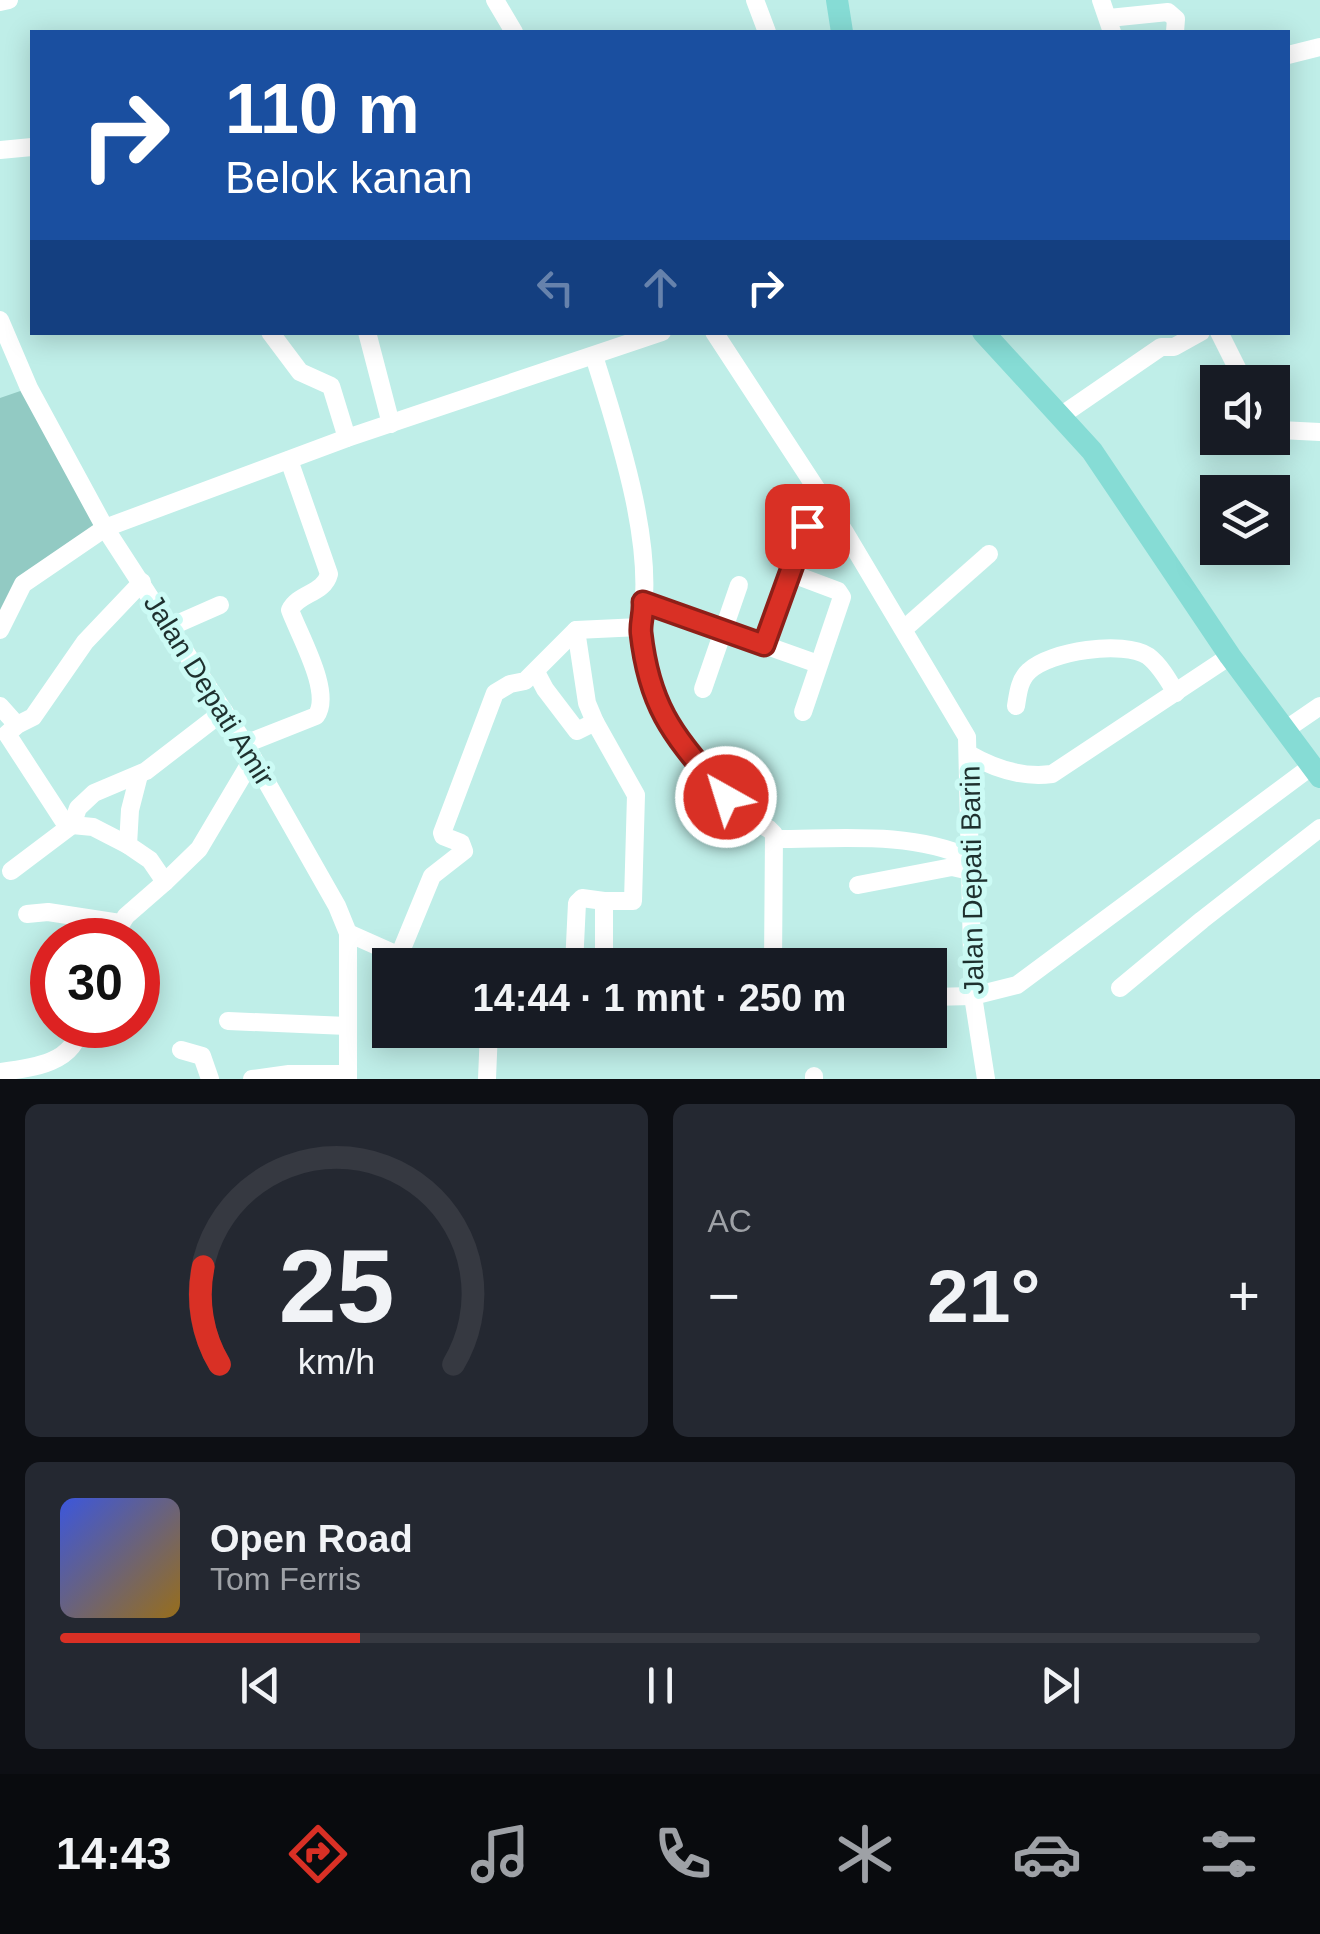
<!DOCTYPE html>
<html lang="id">
<meta charset="utf-8">
<style>
:root{--surface:#171b24;--page:#242831;--text:#f1f3f6;--muted:#9ea1a6;--line:#363941;--accent:#d93025}
body{margin:0;font-family:Arial,sans-serif;background:var(--page);color:var(--text);height:100vh;display:flex;flex-direction:column;font-size:38px;white-space:nowrap}
*{box-sizing:border-box;margin:0}
p{font-size:32px;color:var(--muted)}
.icon{flex:none;width:55px;height:55px;fill:none;stroke:currentColor;stroke-width:2;stroke-linecap:round;stroke-linejoin:round}
.map{position:relative;height:1079px;overflow:hidden}
.drawer{display:flex;flex-direction:column;gap:25px;padding:25px;background:#0d0f14;flex:1}
.drawer>*{flex:none}
.banner{position:absolute;left:30px;top:30px;width:1260px;height:305px;border-radius:0px;box-shadow:0 5px 25px #0003;background:#1a4fa0;color:#fff;overflow:hidden}
.tools{position:absolute;left:1200px;top:365px;display:grid;gap:20px}
.tools a{display:grid;place-items:center;width:90px;height:90px;border-radius:0px;background:var(--surface);box-shadow:0 5px 25px #0003;font-size:50px}
.speed{position:absolute;left:30px;top:918px;display:flex;gap:20px;font-size:50px;font-weight:700;text-align:center}
.speed>*{display:grid;place-content:center;width:130px;height:130px;border-radius:50%;background:var(--surface);box-shadow:0 5px 25px #0003;line-height:1}
.speed .limit{border:15px solid #d22;background:#fff;color:#111}
.pin{position:absolute;display:grid;place-items:center;width:85px;height:85px;color:#fff;margin:-42px;border-radius:20px;box-shadow:0 5px 15px #0006}
.me{position:absolute;width:110px;margin:-55px;rotate:321deg;stroke-linejoin:round;filter:drop-shadow(0 0 8px #0008)}
.turn{display:flex;align-items:center;gap:35px;height:210px;padding:0 30px;font-size:45px}
.turn .icon{width:130px;height:130px;stroke-width:2.5}
.turn b{display:block;font-size:70px;line-height:85px}
.lanes{display:flex;align-items:center;height:95px;padding:0 30px;background:#0003;justify-content:center;gap:50px;direction:ltr}
.lanes .off{opacity:.35}
.big{font-size:75px;font-weight:700;line-height:1.1}
.drawer .widget{flex:1;display:flex;flex-direction:column;justify-content:center;gap:15px;min-width:0;padding:0 35px;border-radius:15px;background:var(--page)}
.drawer .dial{align-items:center;gap:0}
.dial svg{height:260px;overflow:visible;fill:none;stroke:var(--line);stroke-width:7;stroke-linecap:round;text-anchor:middle}
.dial text{fill:var(--text);stroke:none}
.song{display:flex;align-items:center;gap:30px}
.cover{width:120px;height:120px;border-radius:15px;background:linear-gradient(135deg,hsl(230 70% 55%),hsl(40 70% 35%))}
.played{height:10px;border-radius:5px;background:linear-gradient(90deg,var(--accent) 25%,var(--line) 25%)}
.keys{display:flex;justify-content:space-around;direction:ltr}
.heat{display:flex;justify-content:space-between;align-items:center;font-size:55px;direction:ltr}
.drawer .tiles{flex:1;display:grid;gap:25px;grid-template-columns:1fr 1fr}
.widget:last-child{grid-column:span 2}
.trip{position:absolute;left:372px;top:948px;width:575px;height:100px;border-radius:0px;background:var(--surface);box-shadow:0 5px 25px #0003;font-weight:700;line-height:100px;text-align:center}
.tab-bar{display:flex;height:160px;justify-content:space-around;align-items:center;background:#090b0e;color:var(--muted)}
.tab-bar .icon{width:70px;height:70px}
.tab-bar .current{color:var(--accent)}
.tab-bar b{font-size:45px;color:var(--text)}
.map>svg:first-child{display:block}
.green{fill:#92cac3}
.lines{fill:none;stroke-linecap:round;stroke-linejoin:round}
.minor{stroke:#fff;stroke-width:18}
.major{stroke:#86dcd5;stroke-width:22}
.route-casing{stroke:#8d1f18;stroke-width:25}
.route{stroke:#d93025;stroke-width:18}
.labels{text-anchor:middle;dominant-baseline:central;stroke-width:10;stroke-linejoin:round;paint-order:stroke}
.street-label{font-size:28px;fill:#1e302e;stroke:#ccfbf5}
</style>
<div class="map">
<svg width="1320" height="1079" viewBox="0 0 1320 1079">
<rect width="100%" height="100%" fill="#bfeee8"/>
<polygon class="green" points="29,388 103,522 53,557 0,628 0,398"/>
<g class="lines">
<g class="minor">
<polyline points="495,0 514,32"/>
<polyline points="755,0 767,32"/>
<polyline points="1101,0 1112,32"/>
<polyline points="0,2 9,0"/>
<polyline points="1109,18 1168,12 1176,19 1175,32"/>
<polyline points="1288,55 1320,47"/>
<polyline points="0,150 32,147"/>
<polyline points="0,320 29,388 105,528 245,744 337,906 348,933 348,1079"/>
<polyline points="270,332 300,372 331,386 347,438"/>
<polyline points="367,332 391,424"/>
<polyline points="714,332 846,534 967,737 973,996 986,1079"/>
<polyline points="1219,332 1244,382"/>
<path d="M 594,356 C 617,429 658,551 640,627"/>
<polyline points="1062,415 1161,347 1174,347 1201,332"/>
<polyline points="1272,426 1280,430 1320,432"/>
<polyline points="790,573 838,591 842,597 803,712"/>
<polyline points="643,602 818,664"/>
<polyline points="170,627 220,605"/>
<polyline points="904,629 989,554"/>
<polyline points="0,630 23,584 105,528 347,438 662,332"/>
<polyline points="576,630 587,703 595,722"/>
<polyline points="763,645 807,526"/>
<polyline points="536,672 545,689 577,731 595,722 636,795 633,901 604,901 604,965"/>
<polyline points="703,689 739,585"/>
<polyline points="0,706 17,725"/>
<path d="M 1016,706 C 1018,694 1019,680 1029,671 C 1050,651 1123,640 1148,656 C 1160,665 1169,681 1176,693"/>
<polyline points="1285,730 1320,706"/>
<path d="M 245,744 L 316,716 C 333,693 299,635 290,610 C 298,593 324,594 329,574 L 289,460"/>
<path d="M 969,754 C 995,769 1022,778 1052,774 L 1230,656"/>
<path d="M 775,839 C 841,839 909,831 970,858"/>
<polyline points="128,845 93,827 72,825 63,820 7,734 17,725 33,717 85,642 142,582"/>
<polyline points="11,871 72,825 78,808 94,793 146,771 224,711"/>
<polyline points="165,882 199,849 253,758"/>
<polyline points="858,885 952,867 970,871"/>
<polyline points="27,914 48,912 120,923"/>
<polyline points="348,933 420,965"/>
<polyline points="111,940 126,916 165,882 150,860 128,845 130,810 139,775"/>
<polyline points="399,956 432,876 464,851 461,843 443,836 442,833 495,693 510,684 525,681 576,630 640,627 658,707 674,734 745,818 769,829 774,834 773,965"/>
<polyline points="574,965 577,903 582,898 604,901"/>
<polyline points="1120,988 1202,920 1320,828"/>
<polyline points="930,997 973,996 1017,985 1312,766"/>
<polyline points="228,1021 347,1026"/>
<polyline points="181,1050 202,1056 210,1079"/>
<path d="M 0,1072 C 33,1068 76,1063 80,1025"/>
<polyline points="814,1076 814,1079"/>
<polyline points="252,1079 289,1074 348,1074"/>
<polyline points="487,1079 489,1030"/>
</g>
<g class="major">
<polyline points="837,0 842,32"/>
<polyline points="983,332 1092,451 1230,656 1320,777"/>
</g>
</g>
<g class="lines">
<defs>
<path id="route" d="M 726,797 C 677,738 650,713 641,633 C 640,623 644,613 643,602 L 764,645 L 807,526"/>
</defs>
<use href="#route" class="route-casing"/>
<use href="#route" class="route"/>
</g>
<g class="labels">
<g class="street-label">
<text transform="translate(209 690) rotate(58)">Jalan Depati Amir</text>
<text transform="translate(972 880) rotate(-91)">Jalan Depati Barin</text>
</g>
</g>
</svg>
<div class="tools">
<a><svg class="icon" aria-label="sound" viewBox="0 0 24 24"><path d="M4 9h4l5-4v14l-5-4H4zM17 9q2 3 0 6"/></svg></a>
<a><svg class="icon" aria-label="layers" viewBox="0 0 24 24"><path d="M12 4l9 5-9 5-9-5zM3 14l9 5 9-5"/></svg></a>
</div>
<div class="speed"><div class="limit">30</div></div>
<div class="pin" style="left:807px;top:526px;background:#d93025"><svg class="icon" aria-label="arrive" viewBox="0 0 24 24"><path d="M6 21V4h12l-3 4 3 4H6"/></svg></div>
<svg class="me" style="left:726px;top:797px" viewBox="-20 -20 40 40"><circle r="17" fill="#d93025" stroke="#fff" stroke-width="3"/><path d="M0-11L8 9 0 5-8 9z" fill="#fff"/></svg>
<div class="trip">14:44 · 1 mnt · 250 m</div>
<div class="banner">
<div class="turn"><svg class="icon" aria-label="right" viewBox="0 0 24 24"><path d="M7 20v-9h11M14 6l5 5-5 5"/></svg><div><b>110 m</b>Belok kanan</div></div>
<div class="lanes"><svg class="icon off" aria-label="left" viewBox="0 0 24 24"><path d="M17 20v-9H6M10 6l-5 5 5 5"/></svg><svg class="icon off" aria-label="ahead" viewBox="0 0 24 24"><path d="M12 20V5M6 11l6-6 6 6"/></svg><svg class="icon" aria-label="right" viewBox="0 0 24 24"><path d="M7 20v-9h11M14 6l5 5-5 5"/></svg></div>
</div>
</div>
<section class="drawer">
<div class="tiles">
<div class="widget dial"><svg viewBox="0 0 100 80">
<path d="M14 69A42 42 0 1 1 86 69"/>
<path d="M14 69A42 42 0 0 1 9 39" stroke="#d93025"/>
<text x="50" y="56" font-size="32" font-weight="700">25</text>
<text x="50" y="72" font-size="11">km/h</text>
</svg></div>
<div class="widget"><p>AC</p>
<div class="heat"><a>−</a><b class="big">21°</b><a>+</a></div>
</div>
<div class="widget">
<div class="song"><i class="cover"></i><div><b>Open Road</b><p>Tom Ferris</p></div></div>
<div class="played"></div>
<div class="keys"><svg class="icon" aria-label="previous" viewBox="0 0 24 24"><path d="M18 5L8 12l10 7zM5 5v14"/></svg><svg class="icon" aria-label="pause" viewBox="0 0 24 24"><path d="M8 5v14M16 5v14"/></svg><svg class="icon" aria-label="next" viewBox="0 0 24 24"><path d="M6 5l10 7-10 7zM19 5v14"/></svg></div>
</div>
</div>
</section>
<nav class="tab-bar">
<b>14:43</b>
<svg class="icon current" aria-label="directions" viewBox="0 0 24 24"><path d="M12 3l9 9-9 9-9-9zM9 14v-3h6M13 9l2 2-2 2"/></svg>
<svg class="icon" aria-label="music" viewBox="0 0 24 24"><path d="M9 18V5l10-2v13"/><circle cx="6" cy="18" r="3"/><circle cx="16" cy="16" r="3"/></svg>
<svg class="icon" aria-label="phone" viewBox="0 0 24 24"><path d="M5 4h4l2 5-3 2q2 4 5 5l2-3 5 2v4C11 20 4 13 5 4z"/></svg>
<svg class="icon" aria-label="climate" viewBox="0 0 24 24"><path d="M12 3v18M4 7l16 10M4 17L20 7"/></svg>
<svg class="icon" aria-label="car" viewBox="0 0 24 24"><path d="M5 17H2v-5l4-1 3-4h7l3 4 3 1v5h-3M9 17h6M6 11h13"/><circle cx="7" cy="17" r="2"/><circle cx="17" cy="17" r="2"/></svg>
<svg class="icon" aria-label="filters" viewBox="0 0 24 24"><path d="M4 7h16M4 17h16"/><circle cx="9" cy="7" r="2"/><circle cx="15" cy="17" r="2"/></svg>
</nav>
